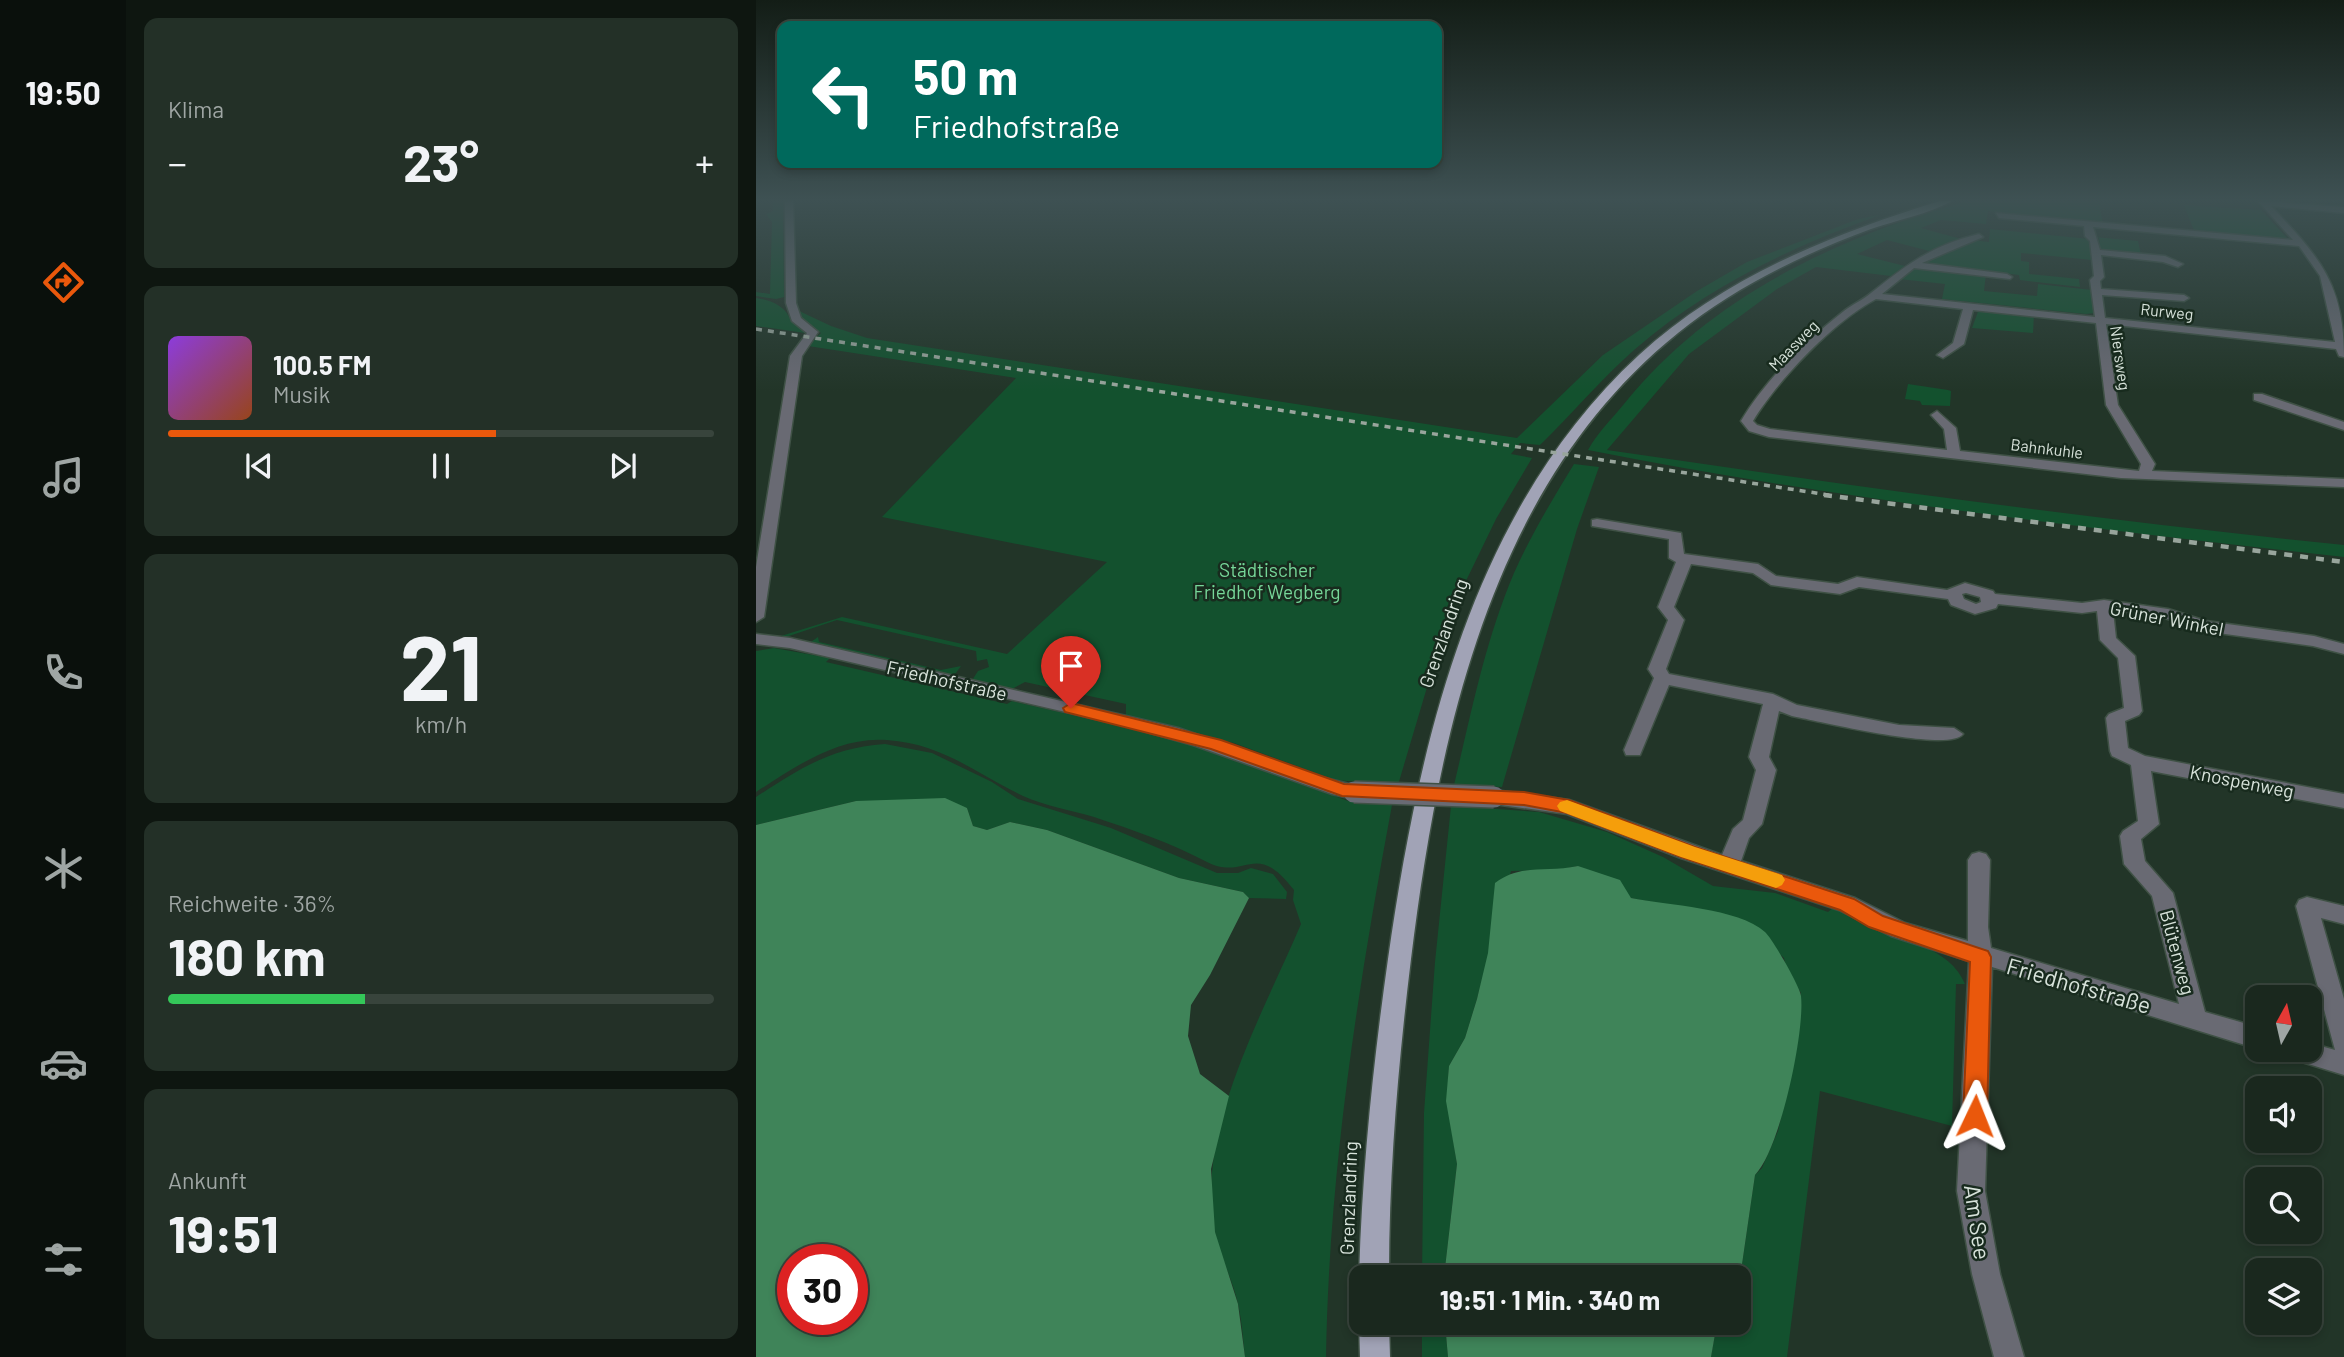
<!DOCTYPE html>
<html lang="de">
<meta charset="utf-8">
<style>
:root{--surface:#1a281e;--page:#233027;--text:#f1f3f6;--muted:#9fa6a4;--line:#38443c;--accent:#ea580c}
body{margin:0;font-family:Barlow,sans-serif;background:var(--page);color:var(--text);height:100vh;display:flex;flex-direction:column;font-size:26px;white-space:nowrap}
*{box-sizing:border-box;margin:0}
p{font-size:23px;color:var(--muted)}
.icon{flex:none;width:38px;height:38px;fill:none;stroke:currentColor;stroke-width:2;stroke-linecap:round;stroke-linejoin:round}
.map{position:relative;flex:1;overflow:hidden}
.sheet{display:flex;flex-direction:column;gap:18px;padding:18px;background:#0e1610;width:630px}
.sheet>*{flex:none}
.hud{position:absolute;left:21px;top:21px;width:665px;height:147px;border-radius:14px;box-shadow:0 4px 10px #0003,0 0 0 2px var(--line);background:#00695c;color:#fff;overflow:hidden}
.needle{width:46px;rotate:8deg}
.controls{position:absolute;left:1489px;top:985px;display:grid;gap:14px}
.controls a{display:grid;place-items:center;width:77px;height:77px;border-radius:14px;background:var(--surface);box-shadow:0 4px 10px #0003,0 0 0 2px var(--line);font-size:35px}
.speed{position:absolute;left:21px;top:1244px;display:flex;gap:14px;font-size:35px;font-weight:700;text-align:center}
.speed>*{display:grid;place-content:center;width:91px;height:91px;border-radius:50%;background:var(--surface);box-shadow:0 4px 10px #0003,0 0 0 2px var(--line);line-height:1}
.speed .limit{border:10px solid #d22;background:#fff;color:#111}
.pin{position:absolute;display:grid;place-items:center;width:60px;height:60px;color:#fff;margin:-72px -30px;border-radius:50% 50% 50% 0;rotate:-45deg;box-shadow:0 0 7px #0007}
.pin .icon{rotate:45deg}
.me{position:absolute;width:77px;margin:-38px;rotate:2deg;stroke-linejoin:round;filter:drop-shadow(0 0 5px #0008)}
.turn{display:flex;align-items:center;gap:24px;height:147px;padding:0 21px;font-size:32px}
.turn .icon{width:91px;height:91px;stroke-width:2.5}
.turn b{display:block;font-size:49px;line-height:60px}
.big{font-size:52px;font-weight:700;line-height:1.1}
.sheet .card{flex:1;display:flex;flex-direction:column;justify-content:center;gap:10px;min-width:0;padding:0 24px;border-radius:14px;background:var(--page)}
.sheet .dial{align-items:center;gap:0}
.dial b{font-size:91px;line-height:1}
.song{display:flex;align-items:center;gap:21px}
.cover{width:84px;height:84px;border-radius:10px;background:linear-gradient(135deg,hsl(270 70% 55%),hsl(20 70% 35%))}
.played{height:7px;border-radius:4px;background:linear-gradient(90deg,var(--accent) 60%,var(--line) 60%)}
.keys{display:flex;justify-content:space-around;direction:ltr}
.heat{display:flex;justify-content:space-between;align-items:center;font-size:38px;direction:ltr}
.charge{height:10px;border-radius:5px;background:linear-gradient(90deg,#34c759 36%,var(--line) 0)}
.trip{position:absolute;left:593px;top:1265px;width:402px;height:70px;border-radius:14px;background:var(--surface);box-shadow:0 4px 10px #0003,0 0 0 2px var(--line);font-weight:700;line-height:70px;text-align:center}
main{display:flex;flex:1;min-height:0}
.dock{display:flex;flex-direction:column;width:126px;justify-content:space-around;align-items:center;background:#0a100c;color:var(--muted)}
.dock .icon{width:49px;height:49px}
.dock .selected{color:var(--accent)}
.dock b{font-size:32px;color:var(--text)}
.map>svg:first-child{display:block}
.green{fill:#13512e}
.water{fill:#3f8459;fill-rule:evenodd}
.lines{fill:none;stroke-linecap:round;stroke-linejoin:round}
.minor-casing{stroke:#3f5145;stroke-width:3}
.major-casing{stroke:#3f5145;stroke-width:3}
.minor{fill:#696a73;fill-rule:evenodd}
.major{fill:#a1a3b6;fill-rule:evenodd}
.rail-far2{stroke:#98a59c;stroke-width:2.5;stroke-dasharray:4.5 4.5;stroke-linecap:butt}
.rail-far1{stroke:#98a59c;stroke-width:3.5;stroke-dasharray:6 6;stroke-linecap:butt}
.rail{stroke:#98a59c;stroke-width:4.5;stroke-dasharray:8 8;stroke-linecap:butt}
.minor-bridge-casing{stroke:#3f5145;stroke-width:24;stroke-linecap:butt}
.minor-bridge{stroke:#696a73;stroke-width:21}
.route{fill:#ea580c;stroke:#983908;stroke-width:2}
.slow{fill:#f59e0b}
.labels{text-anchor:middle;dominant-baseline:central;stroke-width:5;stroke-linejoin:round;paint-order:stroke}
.far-street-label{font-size:16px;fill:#d8e3db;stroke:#182b1e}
.park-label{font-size:19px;fill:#76d698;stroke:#182b1e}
.street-label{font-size:19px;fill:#d8e3db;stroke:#182b1e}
.near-street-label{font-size:23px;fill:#d8e3db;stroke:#182b1e}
</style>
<main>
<nav class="dock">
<b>19:50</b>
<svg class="icon selected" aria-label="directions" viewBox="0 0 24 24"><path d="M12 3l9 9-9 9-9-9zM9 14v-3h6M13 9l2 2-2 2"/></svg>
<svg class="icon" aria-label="music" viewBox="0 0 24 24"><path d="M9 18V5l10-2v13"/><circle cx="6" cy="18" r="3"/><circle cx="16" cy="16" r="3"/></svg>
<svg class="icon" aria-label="phone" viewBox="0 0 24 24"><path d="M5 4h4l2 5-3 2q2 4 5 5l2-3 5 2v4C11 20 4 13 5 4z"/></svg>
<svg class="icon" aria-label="climate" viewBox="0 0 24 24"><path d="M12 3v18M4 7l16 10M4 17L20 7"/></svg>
<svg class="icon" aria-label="car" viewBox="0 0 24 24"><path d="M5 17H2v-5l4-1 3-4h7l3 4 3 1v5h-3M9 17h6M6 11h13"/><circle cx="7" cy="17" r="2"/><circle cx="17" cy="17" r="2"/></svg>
<svg class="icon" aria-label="filters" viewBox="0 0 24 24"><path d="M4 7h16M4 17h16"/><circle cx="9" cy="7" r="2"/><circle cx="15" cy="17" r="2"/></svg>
</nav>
<section class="sheet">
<div class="card"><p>Klima</p>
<div class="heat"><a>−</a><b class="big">23°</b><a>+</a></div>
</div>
<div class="card">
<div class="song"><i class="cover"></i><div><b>100.5 FM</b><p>Musik</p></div></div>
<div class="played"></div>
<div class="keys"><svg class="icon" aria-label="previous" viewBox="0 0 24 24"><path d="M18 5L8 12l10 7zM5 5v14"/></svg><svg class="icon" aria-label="pause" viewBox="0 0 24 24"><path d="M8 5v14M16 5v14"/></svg><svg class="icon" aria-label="next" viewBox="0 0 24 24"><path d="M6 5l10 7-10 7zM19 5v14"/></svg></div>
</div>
<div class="card dial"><b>21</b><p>km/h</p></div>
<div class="card"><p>Reichweite · 36%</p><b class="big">180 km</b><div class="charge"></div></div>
<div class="card"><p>Ankunft</p><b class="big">19:51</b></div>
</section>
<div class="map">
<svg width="1588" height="1357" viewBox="0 0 1588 1357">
<rect width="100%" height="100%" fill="#223528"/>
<g class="green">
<polygon points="16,201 27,201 28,297 20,299 0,296 0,292 14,294 16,222 10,214 17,211"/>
<path d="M 1210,201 L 1343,201 L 1347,225 L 1232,211 L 1230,224 L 1185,220 L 1165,228 L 1205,239 L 1177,252 L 1131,240 L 1101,254 L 1149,266 L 1135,276 L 1060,267 L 1021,289 L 933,354 L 851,450 C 1096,486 1341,520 1588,545 L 1588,557 C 1336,529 1081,499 832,450 C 842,432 855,420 868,404 C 955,296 1079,239 1210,201 Z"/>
<polygon points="1428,205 1505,210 1533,240 1439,233"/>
<path d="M 1124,215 C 1035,247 950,287 878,350 C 845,379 816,414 784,445 L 764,443 L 755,454 L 776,458 L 740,519 L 691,620 L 642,785 L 579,780 L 478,743 L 370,716 L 370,704 L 269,682 L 254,690 L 215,682 L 222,671 L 233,667 L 231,659 L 221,661 L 220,651 L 81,620 L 30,637 L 25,636 L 86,617 L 251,654 L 351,562 L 126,517 L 260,378 L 52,346 L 65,333 L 43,318 L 41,310 L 75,326 L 111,338 L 761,438 L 847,355 L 941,291 L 991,262 L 1102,219 Z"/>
<polygon points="1234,229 1333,239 1336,260 1265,253 1265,261 1273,262 1273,274 1323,279 1324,287 1264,280 1263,275 1167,263 1216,240 1233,242"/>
<polygon points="1338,237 1382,241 1385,255 1344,249 1343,238"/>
<polygon points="1160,268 1230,274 1228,291 1281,296 1282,284 1336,290 1339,313 1330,314 1186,299 1189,284 1143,279"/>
<path d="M 0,298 C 15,300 30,306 35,321 L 53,330 L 49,333 L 0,326 Z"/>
<polygon points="1223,309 1278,314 1277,333 1216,328"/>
<polygon points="1152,384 1192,390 1195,391 1194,406 1166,405 1164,401 1149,399"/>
<path d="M 818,464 L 843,467 L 821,529 L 746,787 L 698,785 C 715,714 729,641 758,573 C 775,535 796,500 818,464 Z"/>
<polygon points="62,637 63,642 185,670 205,666 197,677 55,642"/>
<path d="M 18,648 L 74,658 L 70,662 L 251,704 L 256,701 L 442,744 L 592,801 L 636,805 C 602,987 573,1171 570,1357 L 489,1357 C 487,1340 486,1321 482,1304 C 477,1280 464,1257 459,1233 C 438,1133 507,1014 545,924 L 537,900 L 538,890 C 498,838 491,882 451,862 C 415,843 377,830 338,817 C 315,810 289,806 267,796 C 219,773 187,744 131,740 C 82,736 39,767 0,792 L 0,651 Z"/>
<path d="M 129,744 L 176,753 L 236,782 L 262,799 L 355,828 L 461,873 L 482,873 L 495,868 L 517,874 L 531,892 L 530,899 L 493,898 L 487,892 L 423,878 L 291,830 L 254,822 L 231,830 L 217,826 L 211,808 L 100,801 L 0,825 L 0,797 C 45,768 74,748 129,744 Z"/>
<path d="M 695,806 L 783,812 L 851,832 L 907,857 L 957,886 L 1019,893 L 1072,912 L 1078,907 C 1089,913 1100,921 1111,926 C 1145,940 1194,947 1209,984 L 1200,984 L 1196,1126 L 1064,1091 L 1031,1357 L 955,1357 L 961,1323 L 984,1323 L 984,1278 L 999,1175 L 1006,1168 L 1022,1131 L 1041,1047 L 1045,993 L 1031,971 L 1028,958 L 985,919 L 875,898 L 822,866 L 801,870 L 755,871 L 721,999 L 709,1038 L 693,1066 L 691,1101 L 701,1164 L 688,1277 L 666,1278 L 668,1113 L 679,962 Z"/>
<polygon points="666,1323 689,1323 692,1357 666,1357"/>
</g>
<g class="water">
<path d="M 189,798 L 211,808 L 217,826 L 231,830 L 254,822 L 291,830 L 423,878 L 487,892 L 493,898 L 454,975 L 435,1005 L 432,1036 L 444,1074 L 473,1096 L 455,1169 L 459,1232 L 482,1304 L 489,1357 L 0,1357 L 0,825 L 100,801 ZM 37,1260 L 96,1260 L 96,1320 L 37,1320 Z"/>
<path d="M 822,866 L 864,880 L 875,898 C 910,905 983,908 1009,932 C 1016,938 1045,988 1045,996 C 1049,1032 1024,1150 999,1175 L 984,1278 L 688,1277 L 701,1164 L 690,1101 L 693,1066 L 709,1038 L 721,999 L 732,953 L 739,883 C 765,863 790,873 822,866 Z"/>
<polygon points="689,1323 961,1323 955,1357 692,1357"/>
</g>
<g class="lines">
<defs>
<g id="minor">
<polygon points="29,201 37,201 40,303 45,318 62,332 46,356 8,617 0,622 0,567 34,356 51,333 36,321 30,303"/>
<path d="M 1502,201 L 1588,207 L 1588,213 L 1515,206 C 1563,257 1588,283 1588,357 L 1583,356 L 1580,349 L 1350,324 L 1362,405 L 1399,464 L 1396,471 L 1588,479 L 1588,487 L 1365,478 L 1013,437 L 993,431 L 985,421 C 1010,379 1050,341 1088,311 C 1097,304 1107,300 1115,293 C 1153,263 1175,246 1223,234 L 1227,237 L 1166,263 L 1251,274 L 1256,277 L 1254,279 L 1158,268 L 1126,294 L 1339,317 L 1334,280 L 1338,276 L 1334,241 L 1329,236 L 1328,226 L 1243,218 L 1240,213 L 1537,240 ZM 1337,227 L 1543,246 L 1564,276 L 1579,342 L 1349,318 L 1346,295 L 1428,301 L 1433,298 L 1428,295 L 1345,289 L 1344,281 L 1348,277 L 1345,255 L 1407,262 L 1422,267 L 1427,264 L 1409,256 L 1344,250 ZM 1120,299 L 1207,309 L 1197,343 L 1181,355 L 1187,358 L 1208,344 L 1217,310 L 1340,323 L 1350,405 L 1385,464 L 1383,471 L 1204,451 L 1200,428 L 1181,411 L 1175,415 L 1188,429 L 1191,450 L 1014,429 L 1001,425 L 997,421 C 1022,380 1077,322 1120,299 Z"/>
<polygon points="1498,394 1506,394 1588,422 1588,430 1498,400"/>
<path d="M 841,519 L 925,533 L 928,554 L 1002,564 L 1020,576 L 1082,584 L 1101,577 L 1191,590 L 1209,583 L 1237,591 L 1239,594 L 1326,603 L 1348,600 L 1412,609 L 1450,621 L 1558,636 L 1588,644 L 1588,654 L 1557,646 L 1447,631 L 1409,618 L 1357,611 L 1360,638 L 1379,656 L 1386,711 L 1383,715 L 1369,721 L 1372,748 L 1389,756 L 1588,794 L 1588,808 L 1395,771 L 1403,824 L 1385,839 L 1389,861 L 1417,893 L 1449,1012 L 1502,1027 L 1502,1049 L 1236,967 L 1229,1191 L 1244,1274 L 1268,1357 L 1238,1357 L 1216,1274 L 1201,1191 L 1213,961 L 1135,936 L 1083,910 L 925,858 L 811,814 L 738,804 L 731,802 L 728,797 L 731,792 L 738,790 L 813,800 L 966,855 L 977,829 L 987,820 L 1000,770 L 993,757 L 1007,704 L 913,685 L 884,755 L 870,755 L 868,750 L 898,678 L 892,669 L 912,620 L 902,607 L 920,562 L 913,558 L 913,539 L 836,526 L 836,520 ZM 935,564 L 997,573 L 1015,585 L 1084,594 L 1103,587 L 1192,599 L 1195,605 L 1219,614 L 1240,608 L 1242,604 L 1326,613 L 1341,611 L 1344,640 L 1362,658 L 1368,708 L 1353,714 L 1350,718 L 1354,751 L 1356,756 L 1375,765 L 1382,821 L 1367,831 L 1364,836 L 1368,864 L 1396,896 L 1423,1004 L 1235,948 L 1232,927 L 1234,860 L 1230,854 L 1223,852 L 1216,854 L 1212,860 L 1212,941 L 1149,923 L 1099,898 L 985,861 L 993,838 L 1006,824 L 1020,770 L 1013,757 L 1023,711 L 1036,716 C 1062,721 1194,753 1207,734 L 1198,728 L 1143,725 L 1041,705 L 1017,694 L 913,674 L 910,669 L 928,620 L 918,607 ZM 1210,593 L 1224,597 L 1225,602 L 1220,604 L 1208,599 L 1206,594 Z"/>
<polygon points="0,634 34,638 422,728 561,776 605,787 608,792 605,797 598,799 576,794 437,745 374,727 34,648 0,644"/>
<polygon points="1551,897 1588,906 1588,924 1565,918 1588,999 1588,1075 1533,1058 1530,1050 1554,1050 1554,1043 1579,1050 1540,906 1543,900"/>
</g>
<g id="major">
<path d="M 1184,201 L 1196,201 C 1173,214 1141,220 1115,229 C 1047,254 979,287 922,333 C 735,483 683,733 655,959 C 642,1065 633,1171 633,1278 L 606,1278 L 606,1283 L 603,1278 C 606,1171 617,1065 632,959 C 663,742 716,509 883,355 C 968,277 1076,234 1184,201 Z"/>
<polygon points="606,1317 606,1323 633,1323 634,1357 604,1357 603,1323"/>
</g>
</defs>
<use href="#minor" class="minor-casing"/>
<use href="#major" class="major-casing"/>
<use href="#minor" class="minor"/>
<use href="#major" class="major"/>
<polyline class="rail-far2" points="0,329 5,330"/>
<polyline class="rail-far1" points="0,329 1079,496"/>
<polyline class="rail" points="1068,495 1588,562"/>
<defs>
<polyline id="minor-bridge" points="598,792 738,797"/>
</defs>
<use href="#minor-bridge" class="minor-bridge-casing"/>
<use href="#minor-bridge" class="minor-bridge"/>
</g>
<linearGradient id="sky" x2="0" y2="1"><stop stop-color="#131d16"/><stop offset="0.51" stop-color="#3e5153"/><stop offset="1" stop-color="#3e5153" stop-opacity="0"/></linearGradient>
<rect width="1588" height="391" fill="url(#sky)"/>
<polygon class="route" points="315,703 465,740 588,784 768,792 813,800 939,847 1098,899 1127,916 1232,951 1235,957 1231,1116 1227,1124 1219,1127 1210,1124 1207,1116 1214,962 1113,927 1084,910 925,857 811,813 768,805 586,796 455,749 309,712 307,708"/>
<polygon class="slow" points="811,800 939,847 1026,875 1029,880 1026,885 1020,888 925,857 804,811 801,806 804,802"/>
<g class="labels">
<g class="far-street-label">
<text transform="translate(1411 311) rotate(6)">Rurweg</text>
<text transform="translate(1037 345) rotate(-46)">Maasweg</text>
<text transform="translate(1365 358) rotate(82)">Niersweg</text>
<text transform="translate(1291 448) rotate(7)">Bahnkuhle</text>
</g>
<g class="park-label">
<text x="511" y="569">Städtischer<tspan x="511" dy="22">Friedhof Wegberg</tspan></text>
</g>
<g class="street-label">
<text transform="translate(1411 618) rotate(11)">Grüner Winkel</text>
<text transform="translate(687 633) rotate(-71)">Grenzlandring</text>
<text transform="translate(191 680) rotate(13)">Friedhofstraße</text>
<text transform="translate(1486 781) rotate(11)">Knospenweg</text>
<text transform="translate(1422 952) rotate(75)">Blütenweg</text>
<text transform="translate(592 1198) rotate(-88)">Grenzlandring</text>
</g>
<g class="near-street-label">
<text transform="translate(1323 985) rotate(16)">Friedhofstraße</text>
<text transform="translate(1222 1222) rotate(82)">Am See</text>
</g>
</g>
</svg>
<div class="controls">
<a><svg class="needle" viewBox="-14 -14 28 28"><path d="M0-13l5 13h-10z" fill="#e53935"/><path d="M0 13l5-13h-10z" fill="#9fa6a4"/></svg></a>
<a><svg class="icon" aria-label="sound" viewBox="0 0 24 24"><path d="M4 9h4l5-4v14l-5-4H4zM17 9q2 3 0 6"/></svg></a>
<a><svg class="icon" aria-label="search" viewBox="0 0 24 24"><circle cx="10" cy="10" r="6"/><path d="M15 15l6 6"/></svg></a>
<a><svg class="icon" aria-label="layers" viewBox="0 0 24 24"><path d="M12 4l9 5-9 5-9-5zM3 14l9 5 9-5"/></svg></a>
</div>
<div class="speed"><div class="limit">30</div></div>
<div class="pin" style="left:315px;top:708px;background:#d93025"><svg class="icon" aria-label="arrive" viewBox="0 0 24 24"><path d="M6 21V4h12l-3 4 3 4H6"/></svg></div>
<svg class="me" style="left:1219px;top:1116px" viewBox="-20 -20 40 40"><path d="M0-17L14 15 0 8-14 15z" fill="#ea580c" stroke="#fff" stroke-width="4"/></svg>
<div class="trip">19:51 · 1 Min. · 340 m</div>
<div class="hud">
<div class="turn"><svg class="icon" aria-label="left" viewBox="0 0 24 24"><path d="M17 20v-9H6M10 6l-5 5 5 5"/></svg><div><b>50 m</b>Friedhofstraße</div></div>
</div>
</div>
</main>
